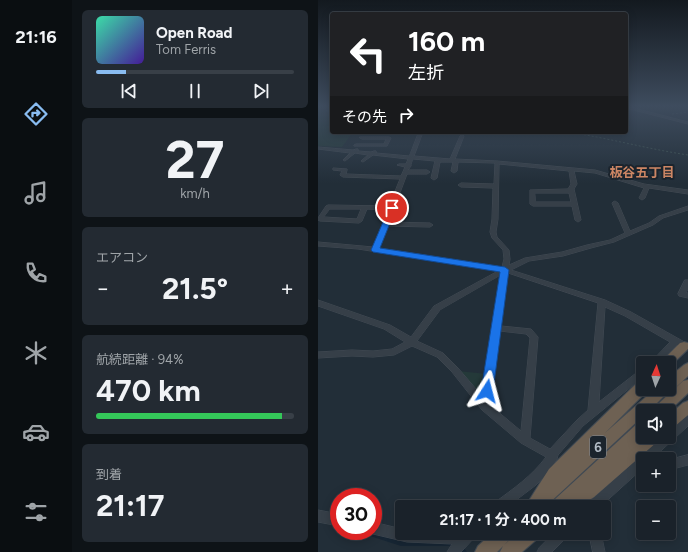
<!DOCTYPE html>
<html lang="ja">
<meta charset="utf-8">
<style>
:root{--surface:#1a222a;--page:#232a32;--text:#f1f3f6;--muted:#9fa4a8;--line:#383f47;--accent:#89bcf1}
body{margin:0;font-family:Figtree,"Noto Sans JP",sans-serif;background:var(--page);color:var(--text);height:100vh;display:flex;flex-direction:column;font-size:15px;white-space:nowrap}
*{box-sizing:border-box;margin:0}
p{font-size:13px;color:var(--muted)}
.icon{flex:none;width:22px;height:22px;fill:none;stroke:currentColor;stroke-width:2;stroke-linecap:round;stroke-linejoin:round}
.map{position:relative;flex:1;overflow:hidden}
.panel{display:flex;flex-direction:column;gap:10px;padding:10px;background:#0e1317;width:246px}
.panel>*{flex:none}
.banner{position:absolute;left:12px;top:12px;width:298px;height:122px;border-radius:4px;box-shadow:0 2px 10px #0003,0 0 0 1px var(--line);background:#202124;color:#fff;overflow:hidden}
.needle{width:26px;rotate:3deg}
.tools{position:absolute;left:318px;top:356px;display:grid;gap:8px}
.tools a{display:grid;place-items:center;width:40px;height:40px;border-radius:4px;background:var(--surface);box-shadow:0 2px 10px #0003,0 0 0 1px var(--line);font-size:20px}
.speed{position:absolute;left:12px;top:488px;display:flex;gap:8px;font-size:20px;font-weight:700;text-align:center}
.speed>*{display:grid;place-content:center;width:52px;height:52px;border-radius:50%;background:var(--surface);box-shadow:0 2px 10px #0003,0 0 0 1px var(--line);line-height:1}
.speed .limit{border:6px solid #d22;background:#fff;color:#111}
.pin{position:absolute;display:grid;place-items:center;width:34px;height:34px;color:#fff;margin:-17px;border:2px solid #fff;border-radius:50%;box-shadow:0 1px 4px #0007}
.me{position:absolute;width:44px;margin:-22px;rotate:9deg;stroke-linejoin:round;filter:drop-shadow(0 0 3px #0008)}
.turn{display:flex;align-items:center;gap:14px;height:84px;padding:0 12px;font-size:18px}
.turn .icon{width:52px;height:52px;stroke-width:2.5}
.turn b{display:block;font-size:28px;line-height:34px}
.then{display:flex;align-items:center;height:38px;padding:0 12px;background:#0003;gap:8px;font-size:15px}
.big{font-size:30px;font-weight:700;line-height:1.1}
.panel .widget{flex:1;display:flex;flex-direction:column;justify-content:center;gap:6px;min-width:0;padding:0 14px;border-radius:6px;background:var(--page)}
.panel .dial{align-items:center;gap:0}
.dial b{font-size:52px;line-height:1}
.song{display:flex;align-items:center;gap:12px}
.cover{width:48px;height:48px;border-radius:6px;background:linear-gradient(135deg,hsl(160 70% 55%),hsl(260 70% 35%))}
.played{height:4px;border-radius:2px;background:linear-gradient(90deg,var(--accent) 15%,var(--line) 15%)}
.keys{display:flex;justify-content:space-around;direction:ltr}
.heat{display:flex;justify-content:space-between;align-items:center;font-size:22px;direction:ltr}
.charge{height:6px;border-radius:3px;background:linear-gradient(90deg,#34c759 94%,var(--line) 0)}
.trip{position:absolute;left:77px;top:500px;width:216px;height:40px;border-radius:4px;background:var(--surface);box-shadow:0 2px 10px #0003,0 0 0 1px var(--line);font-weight:700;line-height:40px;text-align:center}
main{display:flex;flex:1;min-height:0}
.dock{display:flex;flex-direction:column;width:72px;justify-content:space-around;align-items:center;background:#0a0e11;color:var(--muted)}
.dock .icon{width:28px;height:28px}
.dock .current{color:var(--accent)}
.dock b{font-size:18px;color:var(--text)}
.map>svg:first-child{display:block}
.green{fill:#243939}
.water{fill:#172634}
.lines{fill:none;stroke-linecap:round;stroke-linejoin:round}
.stream{stroke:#172634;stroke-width:1}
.minor-tunnel{stroke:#37434d;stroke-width:11;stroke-dasharray:11 5.5;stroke-linecap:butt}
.minor-casing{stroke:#424b54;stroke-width:1}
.highway-casing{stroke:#414a53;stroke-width:2}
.path{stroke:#3d5151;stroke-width:1;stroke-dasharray:2 2;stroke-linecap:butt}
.minor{fill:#363f48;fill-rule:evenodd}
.highway{fill:#6e6153;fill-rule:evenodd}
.route{fill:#1a73e8;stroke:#114b97}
.labels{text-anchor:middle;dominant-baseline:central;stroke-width:4;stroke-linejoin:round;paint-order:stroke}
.far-neighbourhood-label{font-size:13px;font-weight:bold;fill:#cd8664;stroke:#1b242d}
.shield{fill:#1b242d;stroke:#848d97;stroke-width:1}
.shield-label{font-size:13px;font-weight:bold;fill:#b1bac4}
</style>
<main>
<nav class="dock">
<b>21:16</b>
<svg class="icon current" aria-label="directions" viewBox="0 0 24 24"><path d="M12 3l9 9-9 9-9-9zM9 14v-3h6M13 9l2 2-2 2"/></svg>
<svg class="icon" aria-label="music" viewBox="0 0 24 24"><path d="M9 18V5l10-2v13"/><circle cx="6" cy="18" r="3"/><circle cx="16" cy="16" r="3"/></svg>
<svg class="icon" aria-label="phone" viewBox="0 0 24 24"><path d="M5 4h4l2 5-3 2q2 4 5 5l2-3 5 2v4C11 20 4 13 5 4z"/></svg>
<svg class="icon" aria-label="climate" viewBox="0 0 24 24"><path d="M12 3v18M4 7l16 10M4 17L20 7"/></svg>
<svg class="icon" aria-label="car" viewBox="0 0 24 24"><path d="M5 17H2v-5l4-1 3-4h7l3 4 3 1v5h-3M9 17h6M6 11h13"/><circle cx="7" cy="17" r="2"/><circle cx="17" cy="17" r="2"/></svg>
<svg class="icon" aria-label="filters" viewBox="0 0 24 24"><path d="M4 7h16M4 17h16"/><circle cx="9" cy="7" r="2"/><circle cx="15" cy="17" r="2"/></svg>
</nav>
<section class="panel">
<div class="widget">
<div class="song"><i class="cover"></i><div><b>Open Road</b><p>Tom Ferris</p></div></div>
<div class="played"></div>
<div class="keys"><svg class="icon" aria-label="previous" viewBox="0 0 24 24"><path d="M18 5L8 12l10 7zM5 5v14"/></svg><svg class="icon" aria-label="pause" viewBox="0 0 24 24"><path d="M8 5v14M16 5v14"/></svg><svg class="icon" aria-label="next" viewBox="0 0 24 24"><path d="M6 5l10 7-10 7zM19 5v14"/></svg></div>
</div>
<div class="widget dial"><b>27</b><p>km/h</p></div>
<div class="widget"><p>エアコン</p>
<div class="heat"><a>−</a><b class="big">21.5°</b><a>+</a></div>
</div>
<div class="widget"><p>航続距離 · 94%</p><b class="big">470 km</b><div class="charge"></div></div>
<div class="widget"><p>到着</p><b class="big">21:17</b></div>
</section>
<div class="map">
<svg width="370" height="552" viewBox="0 0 370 552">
<rect width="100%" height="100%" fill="#222e38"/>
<g class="green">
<polygon points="0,106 10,106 14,109 14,132 35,132 24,147 0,146"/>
<polygon points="140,371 169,374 158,397"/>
</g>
<polygon class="water" points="29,531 55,531 140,541 149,552 139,552 135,546 83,546 46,534"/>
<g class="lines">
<polyline class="stream" points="11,106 14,108"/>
<polyline class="minor-tunnel" points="173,533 188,552"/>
<defs>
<g id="minor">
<polygon points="308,106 370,122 370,124 308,108"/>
<path d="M 101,132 L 105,132 L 96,156 L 132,159 L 142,136 L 144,135 L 146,136 L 137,159 L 179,161 L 277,170 L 326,184 L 370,190 L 370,194 L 331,188 L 327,198 L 324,200 L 321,198 L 326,188 L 277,173 L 256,171 L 259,184 L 256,189 L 263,220 L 260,222 L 257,220 L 254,206 L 215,206 L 212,204 L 212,190 L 250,189 L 253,184 L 251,171 L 181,164 L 180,219 L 178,232 L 179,237 L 191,250 L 192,259 L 191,265 L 207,258 L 244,252 L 269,245 L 292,240 L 307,233 L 294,203 L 295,202 L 297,201 L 300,203 L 312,231 L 331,223 L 341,216 L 370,206 L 370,210 L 345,218 L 335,225 L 296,242 L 273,248 L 245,256 L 211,261 L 193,270 L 287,300 L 313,312 L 370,344 L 370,351 L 359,345 L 341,363 L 332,363 L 352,342 L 307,316 L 287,307 L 281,402 L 322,370 L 325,369 L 325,377 L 265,426 L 240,455 L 239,459 L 229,474 L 218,485 L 189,507 L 174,507 L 176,503 C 195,489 214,476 228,457 L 203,443 L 164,410 L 134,372 L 119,357 L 94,346 L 76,355 L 55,357 L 34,356 L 0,358 L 0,352 L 34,350 L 55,351 L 74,349 L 87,342 L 66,329 L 0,306 L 0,300 L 72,325 L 93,337 L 116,306 L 180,271 L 40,249 L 0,246 L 0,242 L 55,247 L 70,210 L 49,209 L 44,221 L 41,223 L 2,221 L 0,220 L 0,218 L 8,206 L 10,205 L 71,206 L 82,179 L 25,177 L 22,175 L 24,171 L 15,170 L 15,168 L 29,169 L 29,170 L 28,174 L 83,176 L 87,167 L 79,165 L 81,164 L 88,164 L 90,159 L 55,155 L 45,162 L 43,161 L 50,155 L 37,153 L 27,161 L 25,160 L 32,153 L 0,149 L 0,147 L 35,150 L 38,149 L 40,149 L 40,151 L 53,152 L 56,151 L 58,151 L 58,153 L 91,156 ZM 95,159 L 117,161 L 113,178 L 116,180 L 119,178 L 122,162 L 135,162 L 133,171 L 136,173 L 139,171 L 140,162 L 177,163 L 176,184 L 143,183 L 140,185 L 143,187 L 175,188 L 174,219 L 172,232 L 174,238 L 185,250 L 186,259 L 184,267 L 61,248 L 69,226 L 112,227 L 115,225 L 112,223 L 71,222 L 89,174 L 109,174 L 112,172 L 109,170 L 90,170 L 93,166 L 93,165 ZM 217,193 L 251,193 L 253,202 L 218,202 ZM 12,209 L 43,209 L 39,219 L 6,217 ZM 190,273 L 280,303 L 270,410 L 259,420 L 232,449 L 212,438 L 220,337 L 213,329 L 183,326 ZM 183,275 L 164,396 L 140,368 L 125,353 L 99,341 L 122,310 ZM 182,331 L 208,334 L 212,338 L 203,431 L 172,405 Z"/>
<polygon points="42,137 71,137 73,138 69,146 36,146 36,145 38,144 66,144 68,139 44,139 42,138"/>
<polygon points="367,280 370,280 370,289 368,293 370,293 370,298 361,296 360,294"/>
<polygon points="370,416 370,426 334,459 325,459 325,468 282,507 268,507 270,503 344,437 351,437 351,431 367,417"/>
<polygon points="370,455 370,465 351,470 351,460"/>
<polygon points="0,510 21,514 21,526 0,522"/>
<polygon points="55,522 84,529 84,533 159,533 157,537 143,552 129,552 134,544 89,542 55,534 50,531 55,531"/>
<polygon points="236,533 251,533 249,537 234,552 219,552 221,548"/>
<polygon points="271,533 283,533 287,552 275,552"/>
</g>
<g id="highway">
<polygon points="366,342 370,343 370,349 352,366 351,367 351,363 342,363 362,343"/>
<polygon points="370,363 370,376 356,389 352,390 331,411 325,411 325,416 227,507 207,507 231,469 320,382 325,381 325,389 330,390 287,433 337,389 351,389 351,377 366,365"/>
<polygon points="370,380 370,393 351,411 335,411 337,407 365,381"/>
<polygon points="370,401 370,415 356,427 351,429 351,415 365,403"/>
<polygon points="325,421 325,437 341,437 339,442 276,497 260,507 233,507 235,501 320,423"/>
<polygon points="174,533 194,533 192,539 186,545 200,533 221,533 219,539 204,552 182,552 185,546 179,552 157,552 160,546"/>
</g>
</defs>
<use href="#minor" class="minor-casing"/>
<use href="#highway" class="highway-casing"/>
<g class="path">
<polyline points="1,106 14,114"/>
<polyline points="354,114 370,112"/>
<path d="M 250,132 C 290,138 330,149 370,155"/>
</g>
<use href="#minor" class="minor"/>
<use href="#highway" class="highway"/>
</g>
<linearGradient id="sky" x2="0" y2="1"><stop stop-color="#13191f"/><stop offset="0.58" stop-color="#3e4c5e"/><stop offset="1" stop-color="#3e4c5e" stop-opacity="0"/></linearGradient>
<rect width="370" height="183" fill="url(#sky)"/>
<polygon class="route" points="74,205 78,208 62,248 187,267 191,270 175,391 173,394 169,396 165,394 163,391 182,272 55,252 53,250 71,208"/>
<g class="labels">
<g class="far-neighbourhood-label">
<text x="324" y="172">板谷五丁目</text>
</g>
<rect class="shield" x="272" y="436" width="16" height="22" rx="3"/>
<g class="shield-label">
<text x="280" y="447">6</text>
</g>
</g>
</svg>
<div class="tools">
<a><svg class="needle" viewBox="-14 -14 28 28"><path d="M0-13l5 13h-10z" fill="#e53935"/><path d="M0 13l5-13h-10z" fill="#9fa4a8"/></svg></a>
<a><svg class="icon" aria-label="sound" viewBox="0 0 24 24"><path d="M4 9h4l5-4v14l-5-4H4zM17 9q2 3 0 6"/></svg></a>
<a>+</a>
<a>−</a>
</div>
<div class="speed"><div class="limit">30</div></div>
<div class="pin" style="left:74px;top:208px;background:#d93025"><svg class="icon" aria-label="arrive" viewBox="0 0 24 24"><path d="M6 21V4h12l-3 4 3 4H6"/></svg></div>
<svg class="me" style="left:169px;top:391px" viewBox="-20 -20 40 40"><path d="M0-17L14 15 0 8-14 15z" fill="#1a73e8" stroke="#fff" stroke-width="4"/></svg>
<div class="trip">21:17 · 1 分 · 400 m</div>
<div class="banner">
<div class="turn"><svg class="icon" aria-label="left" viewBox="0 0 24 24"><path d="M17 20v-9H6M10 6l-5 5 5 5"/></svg><div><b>160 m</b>左折</div></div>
<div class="then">その先<svg class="icon" aria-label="right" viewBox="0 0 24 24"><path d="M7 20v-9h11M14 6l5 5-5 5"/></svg></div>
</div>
</div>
</main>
